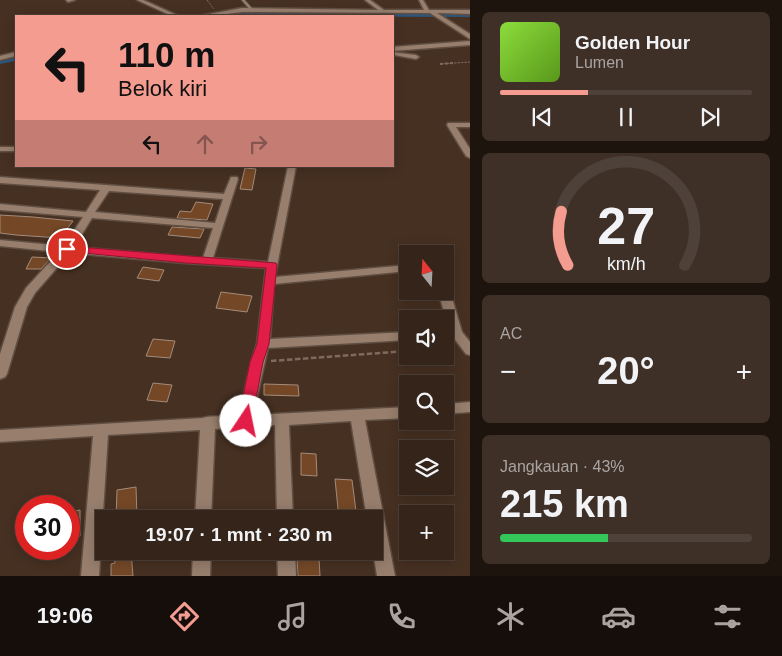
<!DOCTYPE html>
<html lang="id">
<meta charset="utf-8">
<style>
:root{--surface:#34241a;--page:#3f3027;--text:#f1f3f6;--muted:#a9a4a2;--line:#4e4139;--accent:#f59c90}
body{margin:0;font-family:Arial,sans-serif;background:var(--page);color:var(--text);height:100vh;display:flex;flex-direction:column;font-size:19px;white-space:nowrap}
*{box-sizing:border-box;margin:0}
p{font-size:16px;color:var(--muted)}
.icon{flex:none;width:28px;height:28px;fill:none;stroke:currentColor;stroke-width:2;stroke-linecap:round;stroke-linejoin:round}
.map{position:relative;flex:1;overflow:hidden}
.drawer{display:flex;flex-direction:column;gap:12px;padding:12px;background:#1d140e;width:312px}
.drawer>*{flex:none}
.hud{position:absolute;left:15px;top:15px;width:379px;height:152px;border-radius:0px;box-shadow:0 2px 12px #0003,0 0 0 1px var(--line);background:#f59c90;color:#111;overflow:hidden}
.needle{width:32px;rotate:342deg}
.fabs{position:absolute;left:399px;top:245px;display:grid;gap:10px}
.fabs a{display:grid;place-items:center;width:55px;height:55px;border-radius:0px;background:var(--surface);box-shadow:0 2px 12px #0003,0 0 0 1px var(--line);font-size:25px}
.speed{position:absolute;left:15px;top:495px;display:flex;gap:10px;font-size:25px;font-weight:700;text-align:center}
.speed>*{display:grid;place-content:center;width:65px;height:65px;border-radius:50%;background:var(--surface);box-shadow:0 2px 12px #0003,0 0 0 1px var(--line);line-height:1}
.speed .limit{border:8px solid #d22;background:#fff;color:#111}
.pin{position:absolute;display:grid;place-items:center;width:42px;height:42px;color:#fff;margin:-21px;border:2px solid #fff;border-radius:50%;box-shadow:0 1px 5px #0007}
.me{position:absolute;width:55px;margin:-28px;rotate:11deg;stroke-linejoin:round;filter:drop-shadow(0 0 4px #0008)}
.turn{display:flex;align-items:center;gap:18px;height:105px;padding:0 20px;font-size:22px}
.turn .icon{width:65px;height:65px;stroke-width:2.5}
.turn b{display:block;font-size:35px;line-height:42px}
.lanes{display:flex;align-items:center;height:48px;padding:0 20px;background:#0003;justify-content:center;gap:25px;direction:ltr}
.lanes .off{opacity:.35}
.big{font-size:38px;font-weight:600;line-height:1.1}
.drawer .widget{flex:1;display:flex;flex-direction:column;justify-content:center;gap:8px;min-width:0;padding:0 18px;border-radius:8px;background:var(--page)}
.drawer .dial{align-items:center;gap:0}
.dial svg{height:130px;overflow:visible;fill:none;stroke:var(--line);stroke-width:7;stroke-linecap:round;text-anchor:middle}
.dial text{fill:var(--text);stroke:none}
.song{display:flex;align-items:center;gap:15px}
.cover{width:60px;height:60px;border-radius:8px;background:linear-gradient(135deg,hsl(90 70% 55%),hsl(90 70% 35%))}
.played{height:5px;border-radius:2px;background:linear-gradient(90deg,var(--accent) 35%,var(--line) 35%)}
.keys{display:flex;justify-content:space-around;direction:ltr}
.heat{display:flex;justify-content:space-between;align-items:center;font-size:28px;direction:ltr}
.charge{height:8px;border-radius:4px;background:linear-gradient(90deg,#34c759 43%,var(--line) 0)}
.trip{position:absolute;left:95px;top:510px;width:288px;height:50px;border-radius:0px;background:var(--surface);box-shadow:0 2px 12px #0003,0 0 0 1px var(--line);font-weight:600;line-height:50px;text-align:center}
.dock{display:flex;height:80px;justify-content:space-around;align-items:center;background:#150e0a;color:var(--muted)}
.dock .icon{width:35px;height:35px}
.dock .on{color:var(--accent)}
.dock b{font-size:22px;color:var(--text)}
main{display:flex;flex:1;min-height:0}
.map>svg:first-child{display:block}
.lines{fill:none;stroke-linecap:round;stroke-linejoin:round}
.river{fill:#2e557a;fill-rule:evenodd}
.building{fill:#744827;stroke:#a48b7a}
.service-casing{stroke:#5f4e41;stroke-width:4}
.minor-casing{stroke:#5f4e41;stroke-width:3}
.path-far2{stroke:#7e6a5e;stroke-width:1;stroke-dasharray:2.5 1;stroke-linecap:butt}
.path-far1{stroke:#7e6a5e;stroke-width:2;stroke-dasharray:3 2;stroke-linecap:butt}
.path{stroke:#7e6a5e;stroke-width:2.5;stroke-dasharray:5.5 2.5;stroke-linecap:butt}
.service{stroke:#977e6d;stroke-width:2.5}
.minor{fill:#977e6d;fill-rule:evenodd}
.route{fill:#e11d48;stroke:#92132f}
</style>
<main>
<div class="map">
<svg width="470" height="576" viewBox="0 0 470 576">
<rect width="100%" height="100%" fill="#463022"/>
<g class="lines">
<g class="river">
<polygon points="236,10 470,11 470,17 215,16"/>
<polygon points="16,53 16,61 0,64 0,56"/>
</g>
</g>
<g class="building">
<polygon points="245,168 256,169 252,190 240,189"/>
<polygon points="196,202 213,204 207,220 177,218 180,211 191,212"/>
<polygon points="0,215 33,217 73,221 60,238 16,235 0,233"/>
<polygon points="172,227 204,229 200,238 168,235"/>
<polygon points="32,257 51,258 41,269 26,269"/>
<polygon points="143,267 164,270 159,281 137,278"/>
<polygon points="221,292 252,296 247,312 216,308"/>
<polygon points="153,339 175,341 170,358 146,356"/>
<polygon points="153,383 172,385 167,402 147,400"/>
<polygon points="264,384 298,385 299,396 264,395"/>
<polygon points="301,453 316,454 317,476 301,475"/>
<polygon points="335,479 352,480 357,519 339,519"/>
<polygon points="136,487 137,517 116,519 117,490"/>
<polygon points="80,510 80,536 69,538 69,512"/>
<polygon points="114,551 131,551 133,576 111,576 111,564 115,563"/>
<polygon points="297,557 319,558 320,576 298,576"/>
</g>
<g class="lines">
<defs>
<polyline id="service" points="243,0 252,10"/>
<g id="minor">
<polygon points="66,0 75,0 68,2"/>
<polygon points="137,0 143,0 179,16 172,16"/>
<polygon points="365,0 370,0 384,10 424,10 419,0 423,0 429,10 470,10 470,14 437,13 470,34 470,39 430,13 242,12 211,16 199,16 242,8 378,10"/>
<polygon points="470,41 470,45 392,51 392,47"/>
<polygon points="16,52 16,56 0,60 0,56"/>
<polygon points="392,52 416,55 419,57 416,59 394,55"/>
<polygon points="448,123 470,123 470,127 456,127 470,149 470,158 466,156 447,125"/>
<rect x="0" y="147" width="16" height="4"/>
<path d="M 288,166 L 296,166 L 275,277 L 408,265 L 408,271 L 274,284 L 270,339 L 408,332 L 408,340 L 268,348 L 253,415 L 408,407 L 408,418 L 365,420 L 395,576 L 377,576 L 373,551 L 374,519 L 367,519 L 351,421 L 289,425 L 293,519 L 277,519 L 275,425 L 215,429 L 211,519 L 195,519 L 200,430 L 108,435 L 99,576 L 81,576 L 93,436 L 0,442 L 0,430 L 203,418 C 211,415 229,417 239,416 L 251,362 L 257,344 L 266,268 L 185,263 L 70,253 L 35,293 L 27,307 L 7,374 L 5,377 L 0,379 L 0,354 L 15,307 L 26,288 L 59,252 L 0,246 L 0,240 L 64,246 L 83,217 L 0,210 L 0,204 L 86,212 L 100,190 L 0,183 L 0,177 L 224,194 L 231,177 L 237,177 L 238,179 L 213,258 L 268,262 ZM 109,191 L 223,199 L 215,223 L 95,212 ZM 92,218 L 213,228 L 203,258 L 74,247 Z"/>
<polygon points="445,288 450,291 462,332 470,342 470,355 466,354 450,333 438,291 445,291"/>
<polygon points="470,402 470,412 445,414 445,404"/>
<polygon points="193,551 211,551 210,576 192,576"/>
<polygon points="277,551 295,551 296,576 278,576"/>
</g>
</defs>
<use href="#service" class="service-casing"/>
<use href="#minor" class="minor-casing"/>
<g class="path-far2">
<polyline points="207,0 214,9"/>
<polyline points="440,64 470,62"/>
</g>
<polyline class="path-far1" points="440,64 453,63"/>
<g class="path">
<polyline points="445,349 453,348"/>
<polyline points="271,361 408,351"/>
</g>
<use href="#service" class="service"/>
<use href="#minor" class="minor"/>
</g>
<polygon class="route" points="67,246 276,263 277,265 269,344 263,362 251,425 240,425 238,421 250,362 257,344 266,268 186,263 63,251 63,247"/>
</svg>
<div class="fabs">
<a><svg class="needle" viewBox="-14 -14 28 28"><path d="M0-13l5 13h-10z" fill="#e53935"/><path d="M0 13l5-13h-10z" fill="#a9a4a2"/></svg></a>
<a><svg class="icon" aria-label="sound" viewBox="0 0 24 24"><path d="M4 9h4l5-4v14l-5-4H4zM17 9q2 3 0 6"/></svg></a>
<a><svg class="icon" aria-label="search" viewBox="0 0 24 24"><circle cx="10" cy="10" r="6"/><path d="M15 15l6 6"/></svg></a>
<a><svg class="icon" aria-label="layers" viewBox="0 0 24 24"><path d="M12 4l9 5-9 5-9-5zM3 14l9 5 9-5"/></svg></a>
<a>+</a>
</div>
<div class="speed"><div class="limit">30</div></div>
<div class="pin" style="left:67px;top:249px;background:#d93025"><svg class="icon" aria-label="arrive" viewBox="0 0 24 24"><path d="M6 21V4h12l-3 4 3 4H6"/></svg></div>
<svg class="me" style="left:246px;top:421px" viewBox="-20 -20 40 40"><circle r="19" fill="#fff"/><path d="M0-13L10 11 0 6-10 11z" fill="#e11d48"/></svg>
<div class="trip">19:07 · 1 mnt · 230 m</div>
<div class="hud">
<div class="turn"><svg class="icon" aria-label="left" viewBox="0 0 24 24"><path d="M17 20v-9H6M10 6l-5 5 5 5"/></svg><div><b>110 m</b>Belok kiri</div></div>
<div class="lanes"><svg class="icon" aria-label="left" viewBox="0 0 24 24"><path d="M17 20v-9H6M10 6l-5 5 5 5"/></svg><svg class="icon off" aria-label="ahead" viewBox="0 0 24 24"><path d="M12 20V5M6 11l6-6 6 6"/></svg><svg class="icon off" aria-label="right" viewBox="0 0 24 24"><path d="M7 20v-9h11M14 6l5 5-5 5"/></svg></div>
</div>
</div>
<section class="drawer">
<div class="widget">
<div class="song"><i class="cover"></i><div><b>Golden Hour</b><p>Lumen</p></div></div>
<div class="played"></div>
<div class="keys"><svg class="icon" aria-label="previous" viewBox="0 0 24 24"><path d="M18 5L8 12l10 7zM5 5v14"/></svg><svg class="icon" aria-label="pause" viewBox="0 0 24 24"><path d="M8 5v14M16 5v14"/></svg><svg class="icon" aria-label="next" viewBox="0 0 24 24"><path d="M6 5l10 7-10 7zM19 5v14"/></svg></div>
</div>
<div class="widget dial"><svg viewBox="0 0 100 80">
<path d="M14 69A42 42 0 1 1 86 69"/>
<path d="M14 69A42 42 0 0 1 10 36" stroke="#f59c90"/>
<text x="50" y="56" font-size="32" font-weight="700">27</text>
<text x="50" y="72" font-size="11">km/h</text>
</svg></div>
<div class="widget"><p>AC</p>
<div class="heat"><a>−</a><b class="big">20°</b><a>+</a></div>
</div>
<div class="widget"><p>Jangkauan · 43%</p><b class="big">215 km</b><div class="charge"></div></div>
</section>
</main>
<nav class="dock">
<b>19:06</b>
<svg class="icon on" aria-label="directions" viewBox="0 0 24 24"><path d="M12 3l9 9-9 9-9-9zM9 14v-3h6M13 9l2 2-2 2"/></svg>
<svg class="icon" aria-label="music" viewBox="0 0 24 24"><path d="M9 18V5l10-2v13"/><circle cx="6" cy="18" r="3"/><circle cx="16" cy="16" r="3"/></svg>
<svg class="icon" aria-label="phone" viewBox="0 0 24 24"><path d="M5 4h4l2 5-3 2q2 4 5 5l2-3 5 2v4C11 20 4 13 5 4z"/></svg>
<svg class="icon" aria-label="climate" viewBox="0 0 24 24"><path d="M12 3v18M4 7l16 10M4 17L20 7"/></svg>
<svg class="icon" aria-label="car" viewBox="0 0 24 24"><path d="M5 17H2v-5l4-1 3-4h7l3 4 3 1v5h-3M9 17h6M6 11h13"/><circle cx="7" cy="17" r="2"/><circle cx="17" cy="17" r="2"/></svg>
<svg class="icon" aria-label="filters" viewBox="0 0 24 24"><path d="M4 7h16M4 17h16"/><circle cx="9" cy="7" r="2"/><circle cx="15" cy="17" r="2"/></svg>
</nav>
